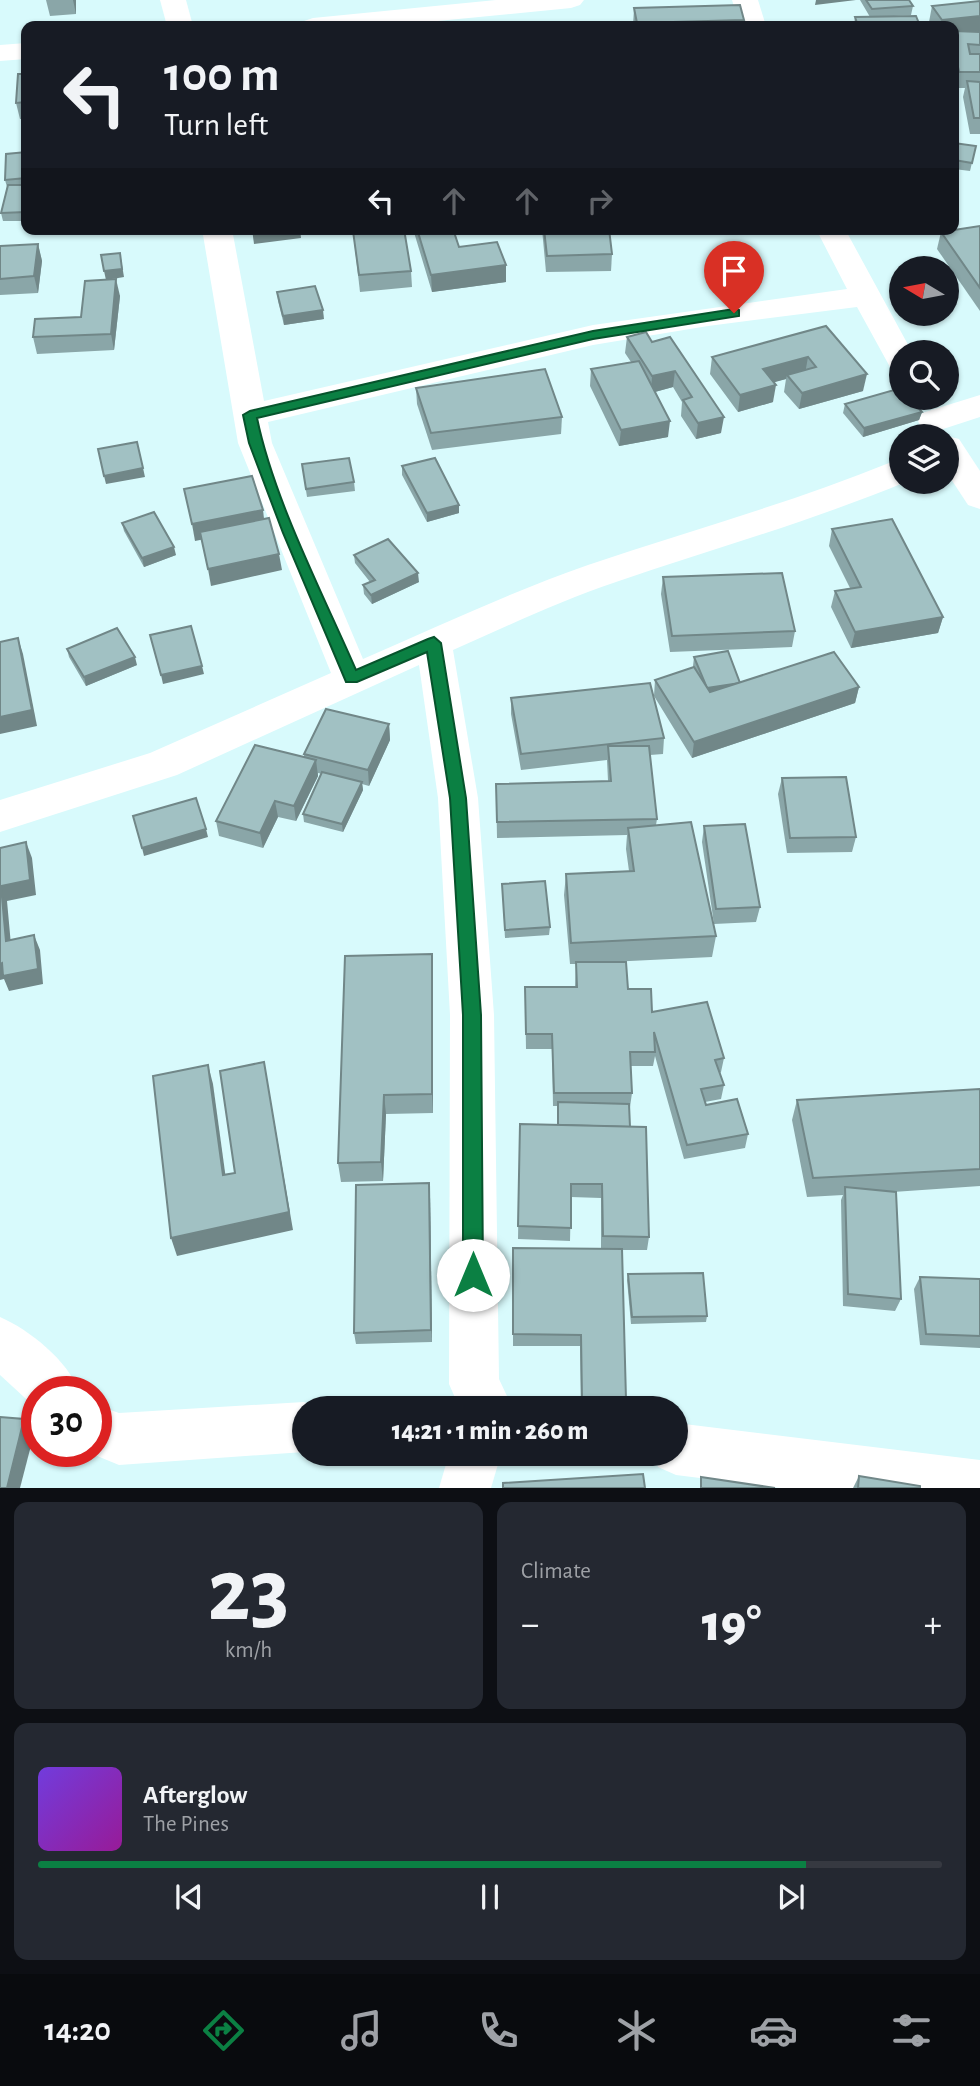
<!DOCTYPE html>
<meta charset="utf-8">
<style>
:root{--surface:#171b24;--page:#242831;--text:#f1f3f6;--muted:#9ea1a6;--line:#363941;--accent:#0b8043}
body{margin:0;font-family:"Alegreya Sans",sans-serif;background:var(--page);color:var(--text);height:100vh;display:flex;flex-direction:column;font-size:26px;white-space:nowrap}
*{box-sizing:border-box;margin:0}
p{font-size:23px;color:var(--muted)}
.icon{flex:none;width:38px;height:38px;fill:none;stroke:currentColor;stroke-width:2;stroke-linecap:round;stroke-linejoin:round}
.map{position:relative;height:1488px;overflow:hidden}
.panel{display:flex;flex-direction:column;gap:14px;padding:14px;background:#0d0f14;flex:1}
.panel>*{flex:none}
.hud{position:absolute;left:21px;top:21px;width:938px;height:214px;border-radius:14px;box-shadow:0 2px 5px #0004;background:#171b24;color:var(--text);overflow:hidden}
.needle{width:46px;rotate:280deg}
.buttons{position:absolute;left:889px;top:256px;display:grid;gap:14px}
.buttons a{display:grid;place-items:center;width:70px;height:70px;border-radius:50%;background:var(--surface);box-shadow:0 2px 5px #0004;font-size:35px}
.speed{position:absolute;left:21px;top:1376px;display:flex;gap:14px;font-size:35px;font-weight:700;text-align:center}
.speed>*{display:grid;place-content:center;width:91px;height:91px;border-radius:50%;background:var(--surface);box-shadow:0 2px 5px #0004;line-height:1}
.speed .limit{border:10px solid #d22;background:#fff;color:#111}
.pin{position:absolute;display:grid;place-items:center;width:60px;height:60px;color:#fff;margin:-72px -30px;border-radius:50% 50% 50% 0;rotate:-45deg;box-shadow:0 0 7px #0007}
.pin .icon{rotate:45deg}
.me{position:absolute;width:77px;margin:-38px;rotate:0deg;stroke-linejoin:round;filter:drop-shadow(0 0 5px #0008)}
.turn{display:flex;align-items:center;gap:24px;height:147px;padding:0 28px;font-size:32px}
.turn .icon{width:91px;height:91px;stroke-width:2.5}
.turn b{display:block;font-size:49px;line-height:60px}
.lanes{display:flex;align-items:center;height:66px;padding:0 28px;background:#0003;justify-content:center;gap:35px;direction:ltr}
.lanes .off{opacity:.35}
.big{font-size:52px;font-weight:800;line-height:1.1}
.panel .tile{flex:1;display:flex;flex-direction:column;justify-content:center;gap:10px;min-width:0;padding:0 24px;border-radius:14px;background:var(--page)}
.panel .dial{align-items:center;gap:0}
.dial b{font-size:91px;line-height:1}
.song{display:flex;align-items:center;gap:21px}
.cover{width:84px;height:84px;border-radius:10px;background:linear-gradient(135deg,hsl(260 70% 55%),hsl(300 70% 35%))}
.played{height:7px;border-radius:4px;background:linear-gradient(90deg,var(--accent) 85%,var(--line) 85%)}
.keys{display:flex;justify-content:space-around;direction:ltr}
.heat{display:flex;justify-content:space-between;align-items:center;font-size:38px;direction:ltr}
.panel .tiles{flex:1;display:grid;gap:14px;grid-template-columns:1fr 1fr}
.tile:last-child{grid-column:span 2}
.trip{position:absolute;left:292px;top:1396px;width:396px;height:70px;border-radius:35px;background:var(--surface);box-shadow:0 2px 5px #0004;font-weight:800;line-height:70px;text-align:center}
.dock{display:flex;height:112px;justify-content:space-around;align-items:center;background:#090b0e;color:var(--muted)}
.dock .icon{width:49px;height:49px}
.dock .active{color:var(--accent)}
.dock b{font-size:32px;color:var(--text)}
.map>svg:first-child{display:block}
.lines{fill:none;stroke-linecap:round;stroke-linejoin:round}
.minor{fill:#fff;fill-rule:evenodd}
.tertiary{fill:#fff;fill-rule:evenodd}
.wall{fill:#8aa6a8}
.shaded-wall{fill:#718788}
.building{fill:#a1c1c3;stroke:#718788;stroke-width:2}
.route{fill:#0b8043;stroke:#07532c;stroke-width:2}
</style>
<div class="map">
<svg width="980" height="1488" viewBox="0 0 980 1488">
<rect width="100%" height="100%" fill="#d8fafc"/>
<g class="lines">
<g class="minor">
<polygon points="160,0 186,0 193,26 167,26"/>
<polygon points="732,0 758,0 766,26 740,26"/>
<path d="M 202,229 L 232,229 L 264,401 L 593,325 L 847,289 L 816,229 L 845,229 L 912,352 L 901,352 L 901,370 L 890,367 L 857,307 L 708,326 L 593,345 L 268,422 L 272,443 L 363,659 C 437,627 511,592 588,565 C 688,531 791,503 889,463 L 901,460 L 901,481 L 908,481 C 812,521 713,549 616,582 C 560,601 507,626 453,650 L 478,798 L 494,1015 L 499,1379 L 513,1409 L 460,1409 L 449,1384 L 450,1015 L 438,798 L 419,665 L 177,775 L 0,832 L 0,800 L 150,753 L 331,673 L 238,443 Z"/>
<polygon points="980,395 980,417 934,432 922,429 918,421 922,413"/>
<polygon points="947,436 959,439 980,471 980,509 968,505 947,473"/>
<path d="M 0,1317 C 30,1330 68,1361 79,1391 L 37,1391 L 37,1409 L 0,1375 Z"/>
<polygon points="304,1402 321,1409 304,1409 304,1452 119,1465 85,1451 96,1451 96,1405 119,1413"/>
<polygon points="676,1423 980,1460 980,1488 781,1488 676,1475 658,1467 653,1454 676,1454"/>
<polygon points="449,1454 501,1454 491,1488 439,1488"/>
</g>
<g class="tertiary">
<polygon points="496,0 584,0 580,5 571,8 386,26 300,26 304,21 313,18"/>
<polygon points="26,43 26,59 0,61 0,45"/>
</g>
</g>
<g class="wall">
<polygon points="46,0 76,0 76,14 50,16"/>
<polygon points="860,0 909,0 913,6 911,15 877,17 920,26 854,26 855,17 870,17"/>
<polygon points="932,6 980,32 980,134 970,134 963,97 965,88 955,88 954,81 954,26 931,26 929,22"/>
<polygon points="634,8 744,20 743,26 633,26"/>
<polygon points="26,74 26,119 20,119 16,103"/>
<polygon points="954,143 976,146 970,171 954,169"/>
<polygon points="26,152 26,221 3,221 1,213 7,187 5,180"/>
<polygon points="980,226 980,311 937,249 941,232"/>
<polygon points="413,229 453,229 459,247 506,282 432,292"/>
<polygon points="542,229 609,229 612,254 611,271 546,272"/>
<polygon points="869,229 909,229 871,234"/>
<polygon points="353,231 411,271 412,287 360,292"/>
<polygon points="38,244 42,261 38,293 0,295 0,246"/>
<polygon points="124,277 108,280 120,296 114,350 37,354 33,337 81,317 106,280"/>
<polygon points="277,292 324,319 284,325 278,301"/>
<polygon points="826,326 863,391 799,409 784,392 786,379 773,382 773,402 738,412 710,374 712,357"/>
<polygon points="627,337 652,342 721,433 696,439 681,416 682,402 673,387 655,392 668,437 619,446 590,386 591,369 631,362 625,353"/>
<polygon points="416,388 562,417 561,434 432,450 417,404"/>
<polygon points="845,404 922,412 919,420 863,437 843,413"/>
<polygon points="302,464 354,482 355,491 307,497"/>
<polygon points="402,466 459,513 427,522 402,475"/>
<polygon points="122,523 176,555 144,567 124,531"/>
<polygon points="832,529 943,617 938,633 851,648 831,607 835,591 850,588 829,546"/>
<polygon points="354,555 419,582 372,604 364,594 363,585 370,582 355,563"/>
<polygon points="663,577 795,631 792,647 670,652 661,594"/>
<polygon points="67,649 137,665 86,686 69,657"/>
<polygon points="694,657 740,682 859,687 855,703 692,758 654,696 655,680 694,668 693,666"/>
<polygon points="511,698 664,738 663,754 650,755 657,819 656,825 716,936 712,957 609,962 628,989 652,1012 724,1058 721,1072 720,1073 724,1085 721,1099 705,1102 706,1105 748,1134 745,1148 684,1159 655,1056 653,1066 631,1066 632,1093 630,1107 630,1127 649,1237 647,1250 622,1250 626,1399 624,1409 581,1409 580,1346 513,1346 513,1248 601,1249 601,1198 571,1197 570,1241 518,1239 520,1124 557,1125 557,1106 553,1106 552,1049 526,1049 525,987 575,987 576,964 570,964 564,895 566,874 629,871 626,849 627,835 497,838 496,784 608,781 607,760 521,770 511,714"/>
<polygon points="389,724 390,740 369,786 362,784 363,790 343,832 304,822 303,814 322,774 318,773 318,776 296,821 278,817 263,848 219,836 216,821 304,757 304,754"/>
<polygon points="782,778 856,837 852,852 787,853 778,794"/>
<polygon points="704,826 760,907 756,922 714,924 702,842"/>
<polygon points="502,884 550,927 549,935 505,938"/>
<polygon points="433,975 433,1113 386,1114 383,1181 341,1182 338,1163"/>
<polygon points="980,1089 980,1186 893,1192 901,1299 895,1311 843,1306 841,1200 843,1195 807,1197 792,1120 797,1100"/>
<polygon points="430,1196 432,1342 356,1344 354,1333"/>
<polygon points="628,1274 707,1316 706,1322 631,1324 627,1280"/>
<polygon points="920,1277 980,1279 980,1348 920,1345 914,1289"/>
<polygon points="859,1476 920,1488 853,1488"/>
</g>
<g class="shaded-wall">
<polygon points="73,0 76,0 76,14"/>
<polygon points="816,0 856,0 815,5"/>
<polygon points="980,16 980,32 954,35 954,26 941,26 942,20"/>
<polygon points="252,229 300,229 301,238 254,244"/>
<polygon points="38,244 42,261 38,293 34,276"/>
<polygon points="120,253 124,277 106,280 104,271"/>
<polygon points="506,265 506,282 432,292 431,275"/>
<polygon points="116,279 120,296 114,350 111,334"/>
<polygon points="323,310 324,319 284,325 283,316"/>
<polygon points="808,357 805,374 787,375 786,379 761,386 763,369"/>
<polygon points="675,371 673,387 651,393 652,376"/>
<polygon points="867,374 863,391 799,409 802,393"/>
<polygon points="776,385 773,402 738,412 740,395"/>
<polygon points="922,412 919,420 863,437 864,428"/>
<polygon points="724,417 721,433 696,439 698,423"/>
<polygon points="670,421 668,437 619,446 621,430"/>
<polygon points="143,468 145,477 106,484 104,476"/>
<polygon points="459,505 459,513 427,522 427,513"/>
<polygon points="263,510 265,527 195,541 192,524"/>
<polygon points="174,547 176,555 144,567 142,558"/>
<polygon points="279,554 282,570 211,586 208,569"/>
<polygon points="418,573 419,582 372,604 371,595"/>
<polygon points="943,617 938,633 851,648 855,632"/>
<polygon points="18,638 23,654 37,726 0,734 0,717"/>
<polygon points="135,657 137,665 86,686 84,677"/>
<polygon points="202,666 204,674 163,684 161,675"/>
<polygon points="740,683 706,697 707,688"/>
<polygon points="859,687 855,703 692,758 694,742"/>
<polygon points="389,724 390,740 369,786 368,770"/>
<polygon points="316,760 318,776 296,821 294,806"/>
<polygon points="362,782 363,790 343,832 342,824"/>
<polygon points="275,801 278,817 263,848 260,833"/>
<polygon points="206,829 208,837 144,856 142,848"/>
<polygon points="26,842 32,858 36,895 7,901 12,956 6,941 1,886"/>
<polygon points="34,935 40,950 43,984 9,991 4,979 0,980 0,964"/>
<polygon points="432,954 433,975 433,1113 432,1094"/>
<polygon points="264,1062 293,1230 177,1256 171,1238 289,1212"/>
<polygon points="208,1065 213,1084 228,1194 223,1175"/>
<polygon points="384,1095 386,1114 383,1181 381,1162"/>
<polygon points="429,1183 430,1196 432,1342 431,1330"/>
<polygon points="24,1419 34,1434 20,1488 7,1488"/>
</g>
<g class="building">
<polygon points="866,0 909,0 913,6 872,9"/>
<polygon points="980,1 980,16 942,20 932,6"/>
<polygon points="740,5 744,20 637,23 634,8"/>
<polygon points="916,16 920,26 858,26 855,17"/>
<polygon points="568,25 568,26 510,26"/>
<polygon points="954,31 980,32 980,45 968,44 970,54 980,54 980,72 959,72 956,57 954,57"/>
<polygon points="18,74 26,74 26,102 16,103"/>
<polygon points="967,81 980,82 980,118 974,118"/>
<polygon points="954,143 976,146 972,163 954,160"/>
<polygon points="26,152 26,178 5,180 6,154"/>
<polygon points="8,185 26,185 26,212 1,213"/>
<polygon points="980,226 980,288 941,232"/>
<polygon points="374,229 404,229 411,271 359,275 353,231"/>
<polygon points="417,229 453,229 459,247 497,242 506,265 431,275"/>
<polygon points="544,229 609,229 612,254 547,256"/>
<polygon points="38,244 34,276 0,279 0,246"/>
<polygon points="120,253 122,269 104,271 101,255"/>
<polygon points="116,279 111,334 33,337 35,319 81,317 85,281"/>
<polygon points="315,286 323,310 283,316 277,292"/>
<polygon points="826,326 867,374 802,393 787,375 816,367 808,357 763,369 776,385 740,395 712,357"/>
<polygon points="646,332 652,342 670,337 724,417 698,423 683,400 692,397 675,371 652,376 627,337"/>
<polygon points="639,361 670,421 621,430 591,369"/>
<polygon points="545,369 562,417 431,433 416,388"/>
<polygon points="901,388 901,397 909,397 922,412 864,428 845,404"/>
<polygon points="137,442 143,468 104,476 98,449"/>
<polygon points="349,458 354,482 306,489 302,464"/>
<polygon points="435,458 459,505 427,513 402,466"/>
<polygon points="252,476 263,510 192,524 184,489"/>
<polygon points="154,512 174,547 142,558 122,523"/>
<polygon points="269,518 279,554 208,569 200,532"/>
<polygon points="892,519 943,617 855,632 835,591 861,587 832,529"/>
<polygon points="388,539 418,573 371,595 363,585 375,580 354,555"/>
<polygon points="782,573 795,631 672,636 663,577"/>
<polygon points="191,626 202,666 161,675 150,635"/>
<polygon points="117,628 135,657 84,677 67,649"/>
<polygon points="18,638 32,710 0,717 0,642"/>
<polygon points="728,651 740,683 707,688 694,657"/>
<polygon points="834,652 859,687 694,742 655,680 694,667 710,692"/>
<polygon points="650,683 664,738 521,754 511,698"/>
<polygon points="326,709 389,724 368,770 304,754"/>
<polygon points="255,745 316,760 294,806 275,801 260,833 216,821"/>
<polygon points="608,746 649,746 657,819 497,822 496,784 611,781"/>
<polygon points="322,772 362,782 342,824 303,814"/>
<polygon points="846,777 856,837 790,838 782,778"/>
<polygon points="196,798 206,829 142,848 133,816"/>
<polygon points="691,822 716,936 571,943 566,874 634,871 628,828"/>
<polygon points="745,824 760,907 716,909 704,826"/>
<polygon points="26,842 30,880 1,886 6,941 34,935 38,969 3,976 2,963 0,964 0,848"/>
<polygon points="545,881 550,927 505,930 502,884"/>
<polygon points="432,954 432,1094 384,1095 381,1162 338,1163 345,956"/>
<polygon points="576,962 626,962 628,989 651,989 652,1012 707,1002 724,1058 715,1060 724,1085 701,1089 706,1105 737,1099 748,1134 687,1145 654,1032 655,1052 630,1052 632,1093 554,1093 552,1034 526,1034 525,987 577,987"/>
<polygon points="264,1062 289,1212 171,1238 153,1076 208,1065 223,1175 235,1173 220,1071"/>
<polygon points="980,1089 980,1169 813,1178 797,1100"/>
<polygon points="558,1102 629,1104 630,1127 558,1125"/>
<polygon points="520,1124 646,1127 649,1237 603,1236 602,1184 571,1184 571,1228 518,1226"/>
<polygon points="429,1183 431,1330 354,1333 356,1185"/>
<polygon points="845,1187 896,1192 901,1299 848,1294"/>
<polygon points="513,1248 622,1249 626,1399 582,1399 581,1335 513,1334"/>
<polygon points="703,1273 707,1316 632,1317 628,1274"/>
<polygon points="920,1277 980,1279 980,1336 926,1334"/>
<polygon points="0,1417 24,1419 7,1488 0,1488"/>
<polygon points="643,1474 645,1488 503,1488 503,1483"/>
<polygon points="859,1476 920,1486 920,1488 858,1488"/>
<polygon points="701,1477 775,1488 701,1488"/>
</g>
<path class="route" d="M 734,309 L 739,310 L 739,316 L 593,339 L 257,418 C 274,500 322,592 356,670 L 428,639 L 434,637 L 441,643 L 466,798 L 481,1015 L 483,1275 L 480,1282 L 473,1285 L 466,1282 L 463,1275 L 463,1015 L 450,798 L 427,652 L 357,682 L 346,682 L 283,533 L 249,443 L 243,415 L 250,411 L 593,331 Z"/>
</svg>
<div class="buttons">
<a><svg class="needle" viewBox="-14 -14 28 28"><path d="M0-13l5 13h-10z" fill="#e53935"/><path d="M0 13l5-13h-10z" fill="#9ea1a6"/></svg></a>
<a><svg class="icon" aria-label="search" viewBox="0 0 24 24"><circle cx="10" cy="10" r="6"/><path d="M15 15l6 6"/></svg></a>
<a><svg class="icon" aria-label="layers" viewBox="0 0 24 24"><path d="M12 4l9 5-9 5-9-5zM3 14l9 5 9-5"/></svg></a>
</div>
<div class="speed"><div class="limit">30</div></div>
<div class="pin" style="left:734px;top:313px;background:#d93025"><svg class="icon" aria-label="arrive" viewBox="0 0 24 24"><path d="M6 21V4h12l-3 4 3 4H6"/></svg></div>
<svg class="me" style="left:473px;top:1275px" viewBox="-20 -20 40 40"><circle r="19" fill="#fff"/><path d="M0-13L10 11 0 6-10 11z" fill="#0b8043"/></svg>
<div class="trip">14:21 · 1 min · 260 m</div>
<div class="hud">
<div class="turn"><svg class="icon" aria-label="left" viewBox="0 0 24 24"><path d="M17 20v-9H6M10 6l-5 5 5 5"/></svg><div><b>100 m</b>Turn left</div></div>
<div class="lanes"><svg class="icon" aria-label="left" viewBox="0 0 24 24"><path d="M17 20v-9H6M10 6l-5 5 5 5"/></svg><svg class="icon off" aria-label="ahead" viewBox="0 0 24 24"><path d="M12 20V5M6 11l6-6 6 6"/></svg><svg class="icon off" aria-label="ahead" viewBox="0 0 24 24"><path d="M12 20V5M6 11l6-6 6 6"/></svg><svg class="icon off" aria-label="right" viewBox="0 0 24 24"><path d="M7 20v-9h11M14 6l5 5-5 5"/></svg></div>
</div>
</div>
<section class="panel">
<div class="tiles">
<div class="tile dial"><b>23</b><p>km/h</p></div>
<div class="tile"><p>Climate</p>
<div class="heat"><a>−</a><b class="big">19°</b><a>+</a></div>
</div>
<div class="tile">
<div class="song"><i class="cover"></i><div><b>Afterglow</b><p>The Pines</p></div></div>
<div class="played"></div>
<div class="keys"><svg class="icon" aria-label="previous" viewBox="0 0 24 24"><path d="M18 5L8 12l10 7zM5 5v14"/></svg><svg class="icon" aria-label="pause" viewBox="0 0 24 24"><path d="M8 5v14M16 5v14"/></svg><svg class="icon" aria-label="next" viewBox="0 0 24 24"><path d="M6 5l10 7-10 7zM19 5v14"/></svg></div>
</div>
</div>
</section>
<nav class="dock">
<b>14:20</b>
<svg class="icon active" aria-label="directions" viewBox="0 0 24 24"><path d="M12 3l9 9-9 9-9-9zM9 14v-3h6M13 9l2 2-2 2"/></svg>
<svg class="icon" aria-label="music" viewBox="0 0 24 24"><path d="M9 18V5l10-2v13"/><circle cx="6" cy="18" r="3"/><circle cx="16" cy="16" r="3"/></svg>
<svg class="icon" aria-label="phone" viewBox="0 0 24 24"><path d="M5 4h4l2 5-3 2q2 4 5 5l2-3 5 2v4C11 20 4 13 5 4z"/></svg>
<svg class="icon" aria-label="climate" viewBox="0 0 24 24"><path d="M12 3v18M4 7l16 10M4 17L20 7"/></svg>
<svg class="icon" aria-label="car" viewBox="0 0 24 24"><path d="M5 17H2v-5l4-1 3-4h7l3 4 3 1v5h-3M9 17h6M6 11h13"/><circle cx="7" cy="17" r="2"/><circle cx="17" cy="17" r="2"/></svg>
<svg class="icon" aria-label="filters" viewBox="0 0 24 24"><path d="M4 7h16M4 17h16"/><circle cx="9" cy="7" r="2"/><circle cx="15" cy="17" r="2"/></svg>
</nav>
